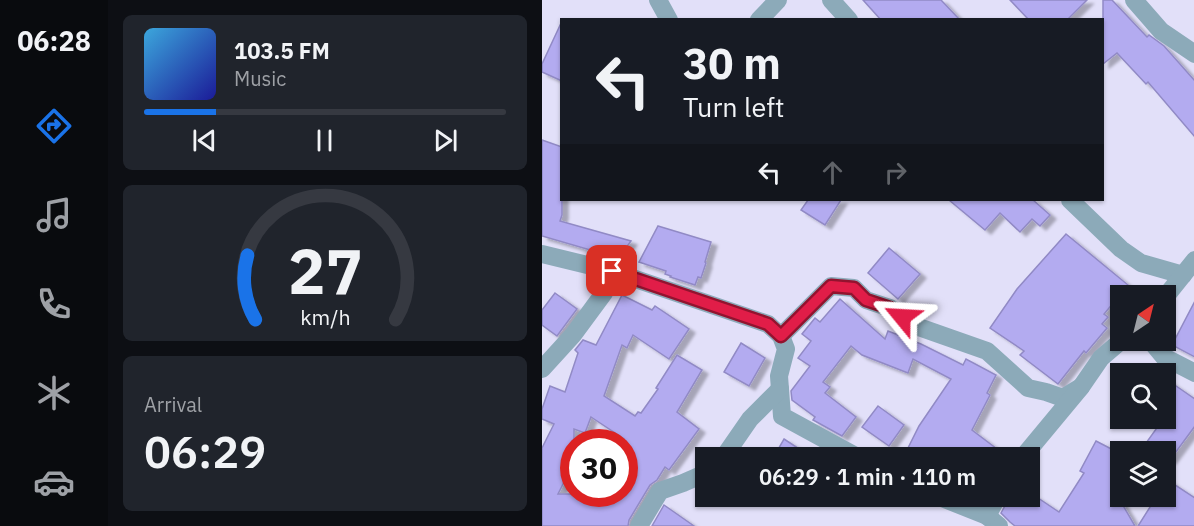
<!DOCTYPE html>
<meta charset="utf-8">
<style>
:root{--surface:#171b24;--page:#20242c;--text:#f1f3f6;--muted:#9ea1a6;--line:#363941;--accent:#1a73e8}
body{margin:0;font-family:"IBM Plex Sans",sans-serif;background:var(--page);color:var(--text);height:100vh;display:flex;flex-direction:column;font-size:22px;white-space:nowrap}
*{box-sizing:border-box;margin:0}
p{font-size:20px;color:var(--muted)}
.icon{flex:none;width:33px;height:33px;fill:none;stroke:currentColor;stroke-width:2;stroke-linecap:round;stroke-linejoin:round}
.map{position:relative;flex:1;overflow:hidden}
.sheet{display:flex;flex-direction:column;gap:15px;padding:15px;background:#0d0f14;width:434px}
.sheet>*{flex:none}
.banner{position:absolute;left:18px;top:18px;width:544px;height:183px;border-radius:0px;box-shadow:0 2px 4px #0004;background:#171b24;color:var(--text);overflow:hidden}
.needle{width:39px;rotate:35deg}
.buttons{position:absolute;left:568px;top:285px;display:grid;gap:12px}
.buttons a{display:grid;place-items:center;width:66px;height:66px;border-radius:0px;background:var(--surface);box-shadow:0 2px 4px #0004;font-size:30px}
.speed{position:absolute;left:18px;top:429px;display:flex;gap:12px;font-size:30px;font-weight:700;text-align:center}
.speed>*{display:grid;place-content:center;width:78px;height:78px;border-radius:50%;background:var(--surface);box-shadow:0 2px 4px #0004;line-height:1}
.speed .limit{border:9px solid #d22;background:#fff;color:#111}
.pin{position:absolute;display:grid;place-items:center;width:51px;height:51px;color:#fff;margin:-26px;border-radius:12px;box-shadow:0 3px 9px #0006}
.me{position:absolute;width:66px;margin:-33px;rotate:297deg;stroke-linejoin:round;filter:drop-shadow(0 0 4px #0008)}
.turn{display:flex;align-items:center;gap:21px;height:126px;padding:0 24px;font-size:27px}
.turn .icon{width:78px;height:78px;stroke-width:2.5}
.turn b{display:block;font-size:42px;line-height:51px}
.lanes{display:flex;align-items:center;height:57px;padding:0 24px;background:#0003;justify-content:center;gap:30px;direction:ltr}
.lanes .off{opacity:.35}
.big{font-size:45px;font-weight:600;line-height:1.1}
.sheet .widget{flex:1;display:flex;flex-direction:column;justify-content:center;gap:9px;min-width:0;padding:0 21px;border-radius:9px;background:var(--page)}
.sheet .dial{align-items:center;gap:0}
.dial svg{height:156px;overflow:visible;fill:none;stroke:var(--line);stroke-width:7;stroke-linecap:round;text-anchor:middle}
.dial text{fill:var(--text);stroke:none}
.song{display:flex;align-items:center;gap:18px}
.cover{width:72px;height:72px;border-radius:9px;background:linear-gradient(135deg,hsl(200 70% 55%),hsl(240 70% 35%))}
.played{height:6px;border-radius:3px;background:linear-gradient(90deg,var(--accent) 20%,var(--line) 20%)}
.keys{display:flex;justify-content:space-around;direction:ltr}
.trip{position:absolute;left:153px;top:447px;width:345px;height:60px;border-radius:0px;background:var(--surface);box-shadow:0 2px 4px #0004;font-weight:600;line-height:60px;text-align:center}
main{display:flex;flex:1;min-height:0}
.tab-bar{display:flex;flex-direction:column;width:108px;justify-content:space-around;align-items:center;background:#090b0e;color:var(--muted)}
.tab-bar .icon{width:42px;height:42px}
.tab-bar .on{color:var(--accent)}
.tab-bar b{font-size:27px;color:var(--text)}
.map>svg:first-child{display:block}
.building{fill:#b3abf0;stroke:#918ac5;stroke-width:1.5;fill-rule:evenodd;filter:url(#shadow)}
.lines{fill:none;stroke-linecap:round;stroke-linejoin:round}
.street{stroke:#8caab9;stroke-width:18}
.route-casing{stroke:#92132f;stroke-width:15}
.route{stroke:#e11d48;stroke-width:10}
</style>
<main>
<nav class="tab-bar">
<b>06:28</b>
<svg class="icon on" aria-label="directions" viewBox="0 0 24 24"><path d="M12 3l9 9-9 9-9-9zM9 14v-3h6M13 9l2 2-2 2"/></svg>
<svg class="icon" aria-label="music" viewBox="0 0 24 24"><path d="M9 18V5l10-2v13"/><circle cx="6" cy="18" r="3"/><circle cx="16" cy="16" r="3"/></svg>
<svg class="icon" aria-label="phone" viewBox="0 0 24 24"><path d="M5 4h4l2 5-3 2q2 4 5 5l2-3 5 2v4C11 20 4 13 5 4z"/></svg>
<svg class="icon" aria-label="climate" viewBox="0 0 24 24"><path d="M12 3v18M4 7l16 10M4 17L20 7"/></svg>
<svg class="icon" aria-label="car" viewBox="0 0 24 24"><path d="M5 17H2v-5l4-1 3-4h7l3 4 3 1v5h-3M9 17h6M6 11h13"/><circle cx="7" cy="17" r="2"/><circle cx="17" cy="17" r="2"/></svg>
</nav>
<section class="sheet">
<div class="widget">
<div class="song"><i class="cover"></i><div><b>103.5 FM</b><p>Music</p></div></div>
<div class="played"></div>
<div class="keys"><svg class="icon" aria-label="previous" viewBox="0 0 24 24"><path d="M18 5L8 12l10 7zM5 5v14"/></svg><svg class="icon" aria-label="pause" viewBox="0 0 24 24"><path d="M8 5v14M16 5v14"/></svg><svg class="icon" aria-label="next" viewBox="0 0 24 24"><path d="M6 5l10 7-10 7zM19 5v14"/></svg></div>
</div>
<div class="widget dial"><svg viewBox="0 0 100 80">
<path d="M14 69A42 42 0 1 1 86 69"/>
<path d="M14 69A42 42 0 0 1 10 36" stroke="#1a73e8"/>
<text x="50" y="56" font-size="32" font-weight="700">27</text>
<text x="50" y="72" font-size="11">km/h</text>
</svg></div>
<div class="widget"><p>Arrival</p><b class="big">06:29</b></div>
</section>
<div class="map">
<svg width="653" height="526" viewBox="0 0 653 526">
<defs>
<filter id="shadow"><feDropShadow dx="6" dy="4" stdDeviation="1.5" flood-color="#0004"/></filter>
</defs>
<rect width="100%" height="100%" fill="#e2e0f9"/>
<g class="building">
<polygon points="321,0 399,0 418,20 339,20"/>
<polygon points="468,0 545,0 525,20 487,20"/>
<polygon points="561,0 570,0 605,37 607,35 622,46 653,81 653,137 606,82 604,84 575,53 561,64"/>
<polygon points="20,21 20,81 0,72 0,64"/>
<polygon points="0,140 20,147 20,215 18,221 89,241 78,256 62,251 62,254 0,236"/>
<polygon points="266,200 299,200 283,225 259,210"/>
<polygon points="407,200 491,200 508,215 498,226 490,219 478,232 458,213 443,230"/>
<polygon points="116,226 169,242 163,262 164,263 159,278 156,277 153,285 128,277 129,276 123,274 124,271 97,262"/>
<polygon points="524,234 586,285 562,314 566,317 560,324 565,328 544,353 542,351 516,384 478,355 482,351 448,328 475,289"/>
<polygon points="347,248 378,274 356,299 326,273"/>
<polygon points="13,293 35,309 15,336 0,325 0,310"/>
<path d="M 80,295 L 110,310 L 113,306 L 147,329 L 127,359 L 91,335 L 85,348 L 80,345 L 62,396 L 93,416 L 96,412 L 99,413 L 116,389 L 114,388 L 135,355 L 160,370 L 135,412 L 157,429 L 127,470 L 123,467 L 115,480 L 108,485 L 87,520 L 86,526 L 0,526 L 0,448 L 12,424 L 0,419 L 0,409 L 8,386 L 23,392 L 36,353 L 33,350 L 41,340 L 54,345 ZM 49,417 L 82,439 L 82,494 L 16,494 L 32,462 L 32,429 L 43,433 Z"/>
<polygon points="298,299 343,339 346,331 379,344 421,365 424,359 454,375 445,393 448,395 430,430 467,458 361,458 377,426 409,379 371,359 366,373 320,355 309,346 281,382 288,387 283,393 314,417 300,436 271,420 273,417 250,400 249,391 268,366 256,358 269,341 260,334 273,318 278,322"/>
<polygon points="653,301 653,357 630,345"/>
<polygon points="199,343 223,358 207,386 182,372"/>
<polygon points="624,379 653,399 653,426 628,460 624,457 624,452 616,452 604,443 622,418 624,418"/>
<polygon points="336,406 362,425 347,446 320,427"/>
<polygon points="242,439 271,458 231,458"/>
<polygon points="554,441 579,454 579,478 572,490 593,526 473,526 468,522 459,513 465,502 469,505 475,496 493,496 517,512 542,473 538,471"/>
<polygon points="624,479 653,498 653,526 596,526 615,496 624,496"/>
<polygon points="122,505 152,526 110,526"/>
</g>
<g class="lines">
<g class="street">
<polyline points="116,0 127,20"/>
<polyline points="289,0 307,20"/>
<polyline points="592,0 619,31 653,54"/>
<polyline points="217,20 236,0"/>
<polyline points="528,200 579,249 599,263 641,275"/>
<polyline points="0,254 70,271 226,324 239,336 244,349 237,376 240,416 317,458"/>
<polyline points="624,296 653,260"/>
<polyline points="239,336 289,286 312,288 324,300 348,308 371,325 445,351 486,388 504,392 521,398 539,387"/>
<polyline points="608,340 622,357 653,373"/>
<polyline points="0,369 31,335 62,293 70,271"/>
<polyline points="181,458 208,419 238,389"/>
<polyline points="480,458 539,387 559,358 580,340"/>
<polyline points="395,496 445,516 457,526"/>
<polyline points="445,516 456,496"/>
<polyline points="97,526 118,491 141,483 164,473"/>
</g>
</g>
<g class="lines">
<defs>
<polyline id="route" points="70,271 226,324 239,336 289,286 312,288 324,300 348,308 360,317"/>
</defs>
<use href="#route" class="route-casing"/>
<use href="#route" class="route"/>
</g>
</svg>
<div class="buttons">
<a><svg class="needle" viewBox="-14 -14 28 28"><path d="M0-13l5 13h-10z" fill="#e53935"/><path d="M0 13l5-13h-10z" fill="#9ea1a6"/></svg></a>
<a><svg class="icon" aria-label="search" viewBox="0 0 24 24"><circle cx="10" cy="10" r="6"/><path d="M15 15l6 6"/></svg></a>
<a><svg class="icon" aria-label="layers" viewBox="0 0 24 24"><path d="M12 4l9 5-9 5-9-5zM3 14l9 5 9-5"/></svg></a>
</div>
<div class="speed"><div class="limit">30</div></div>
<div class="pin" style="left:70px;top:271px;background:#d93025"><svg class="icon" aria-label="arrive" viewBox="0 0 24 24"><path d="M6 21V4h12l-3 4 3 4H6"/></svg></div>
<svg class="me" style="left:360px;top:317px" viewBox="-20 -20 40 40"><path d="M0-17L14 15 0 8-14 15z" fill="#e11d48" stroke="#fff" stroke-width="4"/></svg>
<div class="trip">06:29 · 1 min · 110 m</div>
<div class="banner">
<div class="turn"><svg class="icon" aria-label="left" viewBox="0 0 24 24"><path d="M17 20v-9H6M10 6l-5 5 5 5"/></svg><div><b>30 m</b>Turn left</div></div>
<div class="lanes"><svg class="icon" aria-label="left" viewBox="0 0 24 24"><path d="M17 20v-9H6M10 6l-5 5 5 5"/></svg><svg class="icon off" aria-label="ahead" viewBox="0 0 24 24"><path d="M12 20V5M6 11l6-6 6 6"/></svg><svg class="icon off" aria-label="right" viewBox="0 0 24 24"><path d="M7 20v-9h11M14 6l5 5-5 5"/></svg></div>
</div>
</div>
</main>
